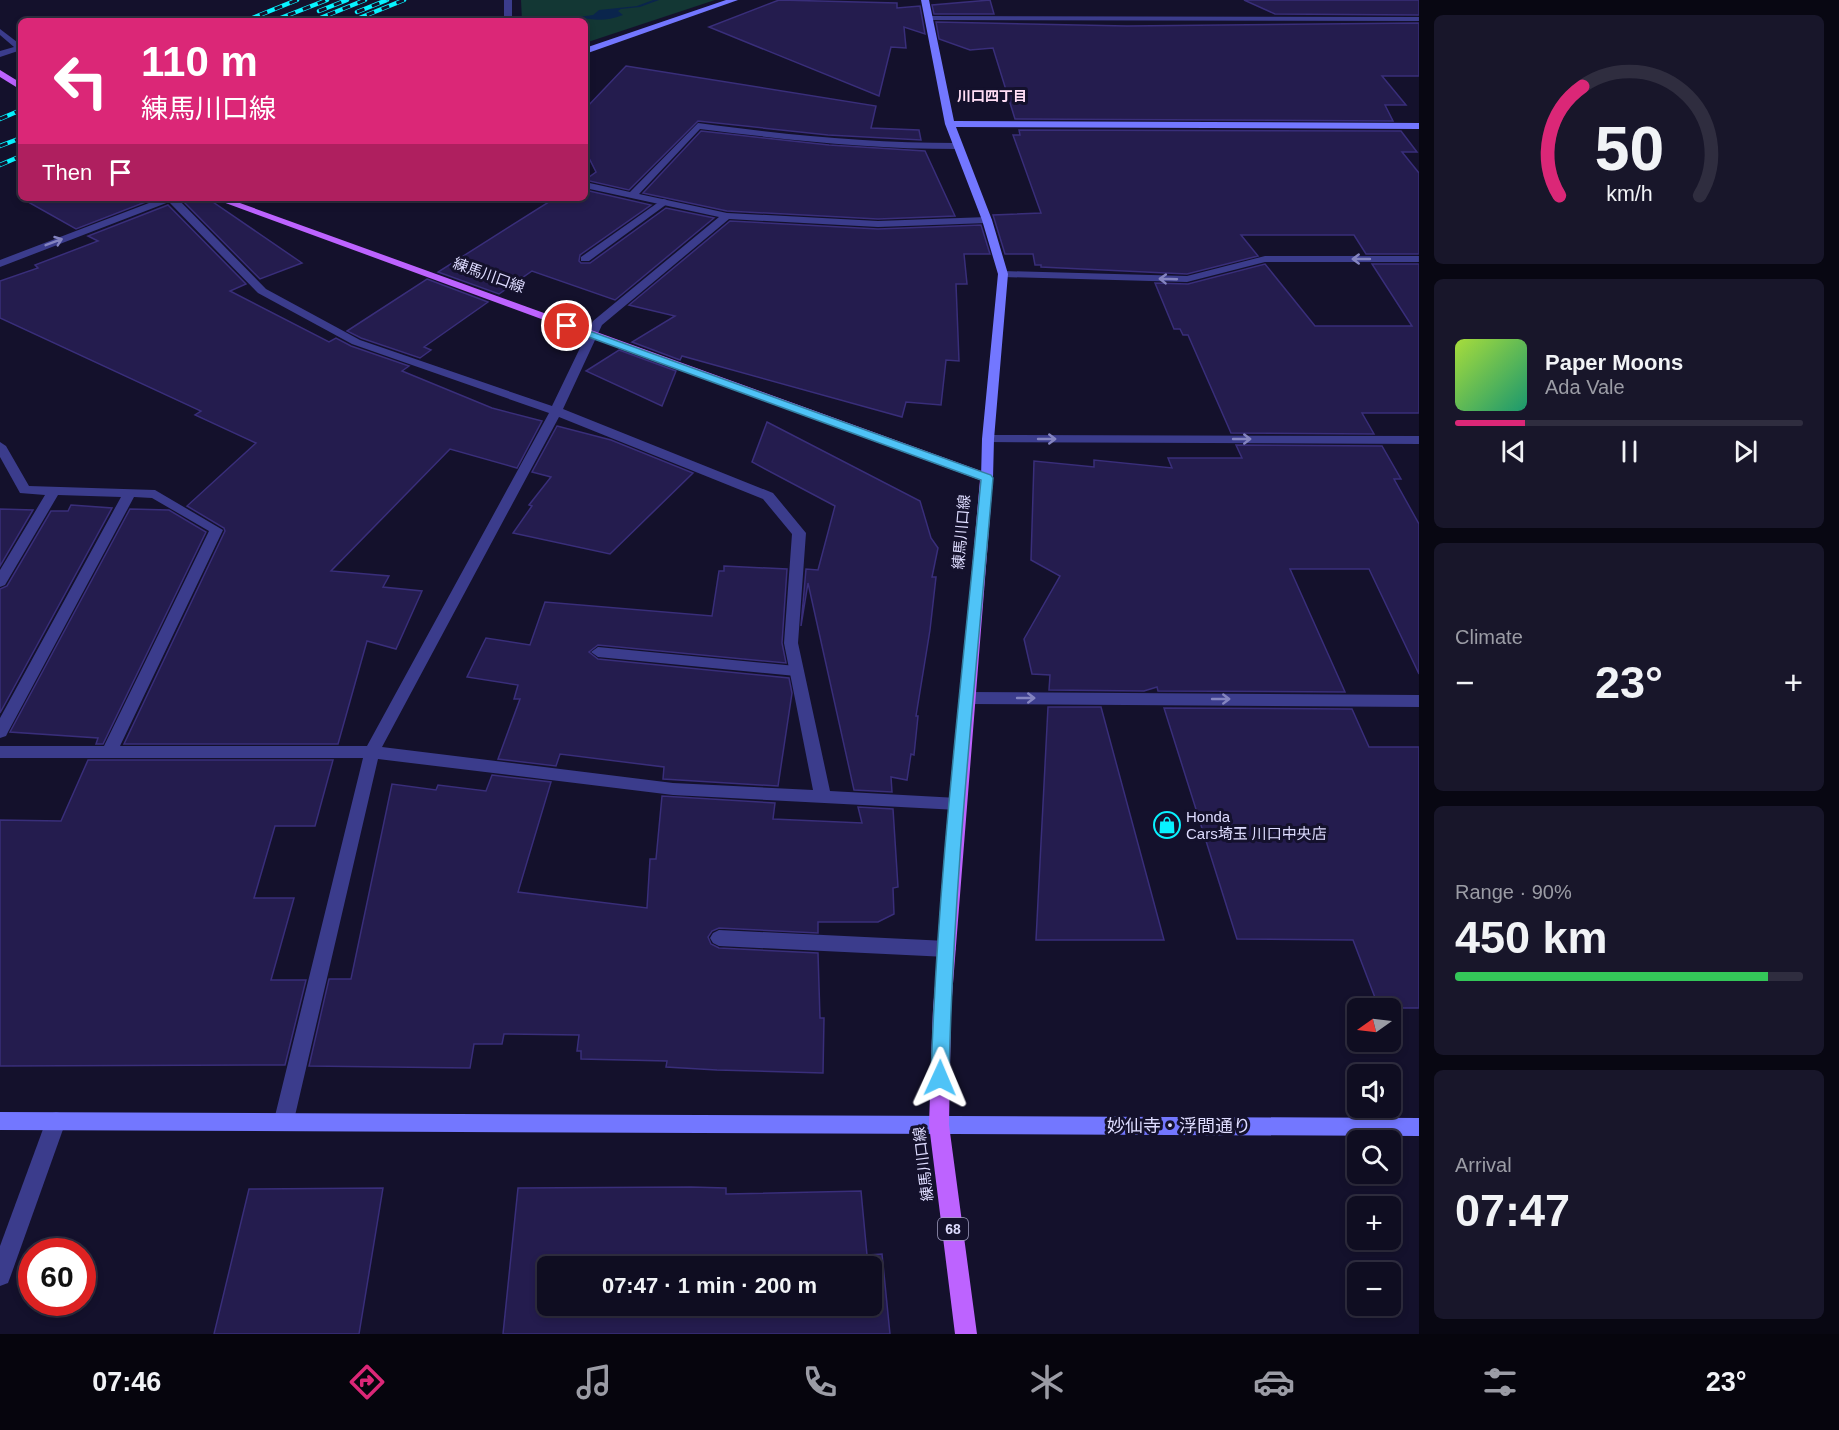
<!DOCTYPE html>
<meta charset="utf-8">
<style>
:root{--surface:#0f0d21;--page:#18162a;--text:#f1f3f6;--muted:#9b9ca5;--line:#2f2d3f;--accent:#db2777}
body{margin:0;font-family:Arial,"Noto Sans JP",sans-serif;background:var(--page);color:var(--text);height:100vh;display:flex;flex-direction:column;font-size:22px;white-space:nowrap}
*{box-sizing:border-box;margin:0}
p{font-size:20px;color:var(--muted)}
.icon{flex:none;width:33px;height:33px;fill:none;stroke:currentColor;stroke-width:2;stroke-linecap:round;stroke-linejoin:round}
.map{position:relative;flex:1;overflow:hidden}
.panel{display:flex;flex-direction:column;gap:15px;padding:15px;background:#080712;width:420px}
.panel>*{flex:none}
.top-card{position:absolute;left:18px;top:18px;width:570px;height:183px;border-radius:9px;box-shadow:0 3px 9px #0003,0 0 0 2px var(--line);background:#db2777;color:#fff;overflow:hidden}
.needle{width:39px;rotate:256deg}
.controls{position:absolute;left:1347px;top:998px;display:grid;gap:12px}
.controls a{display:grid;place-items:center;width:54px;height:54px;border-radius:9px;background:var(--surface);box-shadow:0 3px 9px #0003,0 0 0 2px var(--line);font-size:30px}
.speed{position:absolute;left:18px;top:1238px;display:flex;gap:12px;font-size:30px;font-weight:700;text-align:center}
.speed>*{display:grid;place-content:center;width:78px;height:78px;border-radius:50%;background:var(--surface);box-shadow:0 3px 9px #0003,0 0 0 2px var(--line);line-height:1}
.speed .limit{border:9px solid #d22;background:#fff;color:#111}
.pin{position:absolute;display:grid;place-items:center;width:51px;height:51px;color:#fff;margin:-26px;border:3px solid #fff;border-radius:50%;box-shadow:0 2px 6px #0007}
.me{position:absolute;width:66px;margin:-33px;rotate:1deg;stroke-linejoin:round;filter:drop-shadow(0 0 4px #0008)}
.turn{display:flex;align-items:center;gap:21px;height:126px;padding:0 24px;font-size:27px}
.turn .icon{width:78px;height:78px;stroke-width:2.5}
.turn b{display:block;font-size:42px;line-height:51px}
.then{display:flex;align-items:center;height:57px;padding:0 24px;background:#0003;gap:12px;font-size:22px}
.big{font-size:45px;font-weight:800;line-height:1.1}
.panel .tile{flex:1;display:flex;flex-direction:column;justify-content:center;gap:9px;min-width:0;padding:0 21px;border-radius:9px;background:var(--page)}
.panel .dial{align-items:center;gap:0}
.dial svg{height:156px;overflow:visible;fill:none;stroke:var(--line);stroke-width:7;stroke-linecap:round;text-anchor:middle}
.dial text{fill:var(--text);stroke:none}
.song{display:flex;align-items:center;gap:18px}
.cover{width:72px;height:72px;border-radius:9px;background:linear-gradient(135deg,hsl(80 70% 55%),hsl(160 70% 35%))}
.played{height:6px;border-radius:3px;background:linear-gradient(90deg,var(--accent) 20%,var(--line) 20%)}
.keys{display:flex;justify-content:space-around;direction:ltr}
.heat{display:flex;justify-content:space-between;align-items:center;font-size:33px;direction:ltr}
.charge{height:9px;border-radius:4px;background:linear-gradient(90deg,#34c759 90%,var(--line) 0)}
.trip{position:absolute;left:537px;top:1256px;width:345px;height:60px;border-radius:9px;background:var(--surface);box-shadow:0 3px 9px #0003,0 0 0 2px var(--line);font-weight:800;line-height:60px;text-align:center}
.menu{display:flex;height:96px;justify-content:space-around;align-items:center;background:#06050d;color:var(--muted)}
.menu .icon{width:42px;height:42px}
.menu .current{color:var(--accent)}
.menu b{font-size:27px;color:var(--text)}
main{display:flex;flex:1;min-height:0}
.map>svg:first-child{display:block}
.green{fill:#133734}
.water{fill:#0a254c}
.building{fill:#241c4e;stroke:#392e7a;stroke-width:1.5;fill-rule:evenodd}
.lines{fill:none;stroke-linecap:round;stroke-linejoin:round}
.lane{fill:#3b3c8c;fill-rule:evenodd}
.street{fill:#3b3c8c;fill-rule:evenodd}
.secondary{fill:#7377ff;fill-rule:evenodd}
.primary{fill:#bd63ff;fill-rule:evenodd}
.rail-casing{stroke:#08f3ff;stroke-width:4.5}
.rail{stroke:#14112c;stroke-width:3;stroke-dasharray:8;stroke-linecap:butt}
.oneway{stroke:#8484c0}
.route{fill:#4fc3f7;stroke:#337fa1;stroke-width:1.5}
.labels{text-anchor:middle;dominant-baseline:central;stroke-width:6;stroke-linejoin:round;paint-order:stroke}
.far-neighbourhood-label{font-size:14px;font-weight:bold;fill:#ffdef5;stroke:#14112c}
.shield{fill:#14112c;stroke:#a19fc0;stroke-width:1.5}
.shield-label{font-size:14px;font-weight:bold;fill:#dedcff}
.street-label{font-size:15px;fill:#dedcff;stroke:#14112c}
.poi-label{font-size:15px;fill:#dedcff;stroke:#14112c;text-anchor:start}
.near-street-label{font-size:18px;fill:#dedcff;stroke:#14112c}
</style>
<main>
<div class="map">
<svg width="1419" height="1334" viewBox="0 0 1419 1334">
<rect width="100%" height="100%" fill="#14112c"/>
<polygon class="green" points="521,0 715,0 585,43 585,21 522,21"/>
<path class="water" d="M 653,0 L 659,0 L 640,7 L 621,9 L 618,11 L 623,15 C 606,21 596,21 579,17 L 593,15 L 599,10 L 637,6 Z"/>
<g class="building">
<polygon points="779,0 897,3 897,8 920,6 925,34 904,27 906,48 891,47 879,96 709,27"/>
<polygon points="990,0 994,14 934,14 932,5"/>
<polygon points="1244,0 1419,0 1419,15 1275,14"/>
<polygon points="936,22 1127,26 1419,23 1419,76 1382,76 1406,105 1385,105 1393,121 1015,119 993,48 970,50 939,39"/>
<polygon points="626,66 876,106 871,128 919,130 921,140 828,135 698,121 629,190 585,180 596,172 585,150 585,109"/>
<polygon points="1019,130 1401,131 1417,152 1402,152 1419,173 1419,254 1366,254 1354,235 1241,235 1258,256 1187,274 1041,267 1041,265 1035,265 1033,254 1005,254 993,215 1041,213 1013,135 1020,135"/>
<polygon points="701,131 829,145 925,151 955,216 878,219 727,211 643,193"/>
<polygon points="585,190 651,205 580,255 579,261 581,263 590,263 666,208 714,218 615,300 532,271 499,294 438,272 555,198 585,198"/>
<polygon points="21,198 156,198 76,229"/>
<polygon points="180,198 207,198 302,263 260,279"/>
<polygon points="168,205 246,284 230,291 329,342 336,338 351,346 409,366 402,371 492,408 542,421 517,468 450,449 331,571 389,576 383,587 422,591 396,649 367,641 338,744 124,744 225,531 224,528 187,506 256,443 195,415 201,411 0,318 0,281 38,268 35,265 98,241 88,236"/>
<polygon points="730,221 878,229 981,225 990,254 964,254 967,284 956,284 959,361 946,360 941,405 906,402 902,417 682,356 680,360 632,342 675,316 629,305"/>
<polygon points="1265,264 1315,326 1412,326 1372,264 1419,264 1419,413 1362,413 1374,434 1231,433 1188,335 1183,335 1180,329 1174,329 1155,283 1188,284"/>
<polygon points="427,279 488,302 424,347 431,350 420,358 361,338 347,331"/>
<polygon points="619,350 676,371 662,406 586,371"/>
<polygon points="767,422 920,501 931,538 938,548 932,577 936,577 930,630 916,716 918,716 914,755 911,754 907,780 891,777 892,792 854,790 808,583 801,626 806,569 818,570 835,506 752,462"/>
<polygon points="557,426 611,440 693,473 610,554 513,533 532,506 529,505 551,477 532,472"/>
<polygon points="1236,445 1382,446 1401,479 1394,479 1419,524 1419,674 1369,569 1290,569 1345,692 1158,691 1157,687 1144,691 1049,690 1050,675 1032,674 1024,639 1060,576 1031,560 1034,461 1094,467 1094,460 1172,468 1168,458 1242,458"/>
<polygon points="71,505 112,508 0,713 0,589 7,586 51,511 68,511"/>
<polygon points="0,509 33,510 0,566"/>
<polygon points="130,509 169,510 206,532 103,744 96,744 98,738 10,732"/>
<polygon points="724,566 787,569 782,643 786,663 598,645 589,652 598,659 789,678 792,693 778,786 663,779 664,767 560,754 556,766 498,759 520,699 514,699 518,685 467,677 486,638 530,645 545,602 712,616 719,571 724,571"/>
<polygon points="1048,707 1101,707 1164,940 1036,940"/>
<polygon points="1164,708 1352,709 1369,747 1419,747 1419,1008 1379,1008 1353,940 1237,939"/>
<polygon points="88,760 333,760 315,826 275,826 254,898 294,898 271,980 306,980 285,1065 0,1066 0,820 61,821"/>
<polygon points="492,775 551,782 518,892 647,908 650,859 656,859 662,796 775,803 773,819 862,823 858,807 893,809 898,887 893,888 894,914 878,922 818,922 818,933 719,928 712,931 708,937 711,944 719,948 818,953 820,1018 824,1018 823,1073 717,1070 666,1067 667,1061 581,1059 581,1051 577,1051 579,1035 504,1034 502,1044 474,1044 470,1068 309,1066 329,979 351,979 392,784 436,790 438,785 486,791"/>
<path d="M 691,1187 L 726,1188 L 726,1194 L 861,1191 L 867,1255 L 882,1254 L 890,1334 L 503,1334 L 518,1188 ZM 548,1266 L 872,1266 L 872,1305 L 548,1305 Z"/>
<polygon points="383,1188 359,1334 214,1334 249,1189"/>
</g>
<g class="lines">
<g class="lane">
<polygon points="663,199 667,200 667,204 589,261 581,261 581,257"/>
<polygon points="598,647 796,666 801,667 804,671 801,675 796,676 598,657 591,652"/>
<polygon points="719,930 947,941 953,944 956,949 953,954 947,957 719,946 713,943 710,938 713,933"/>
<polygon points="56,1112 63,1114 66,1121 11,1275 8,1283 0,1286 0,1246 46,1121 49,1114"/>
</g>
<g class="street">
<rect x="504" y="0" width="8" height="21"/>
<polygon points="930,16 1419,17 1419,21 927,20 927,16"/>
<polygon points="0,29 21,45 21,50 0,57 0,51 14,47 0,35"/>
<path d="M 698,123 C 787,135 868,143 958,143 L 963,146 L 958,149 C 869,149 789,140 700,129 L 639,194 L 727,213 L 878,221 L 987,217 L 992,220 L 987,223 L 878,227 L 729,219 L 602,325 L 563,409 L 773,493 L 806,533 L 798,643 L 830,791 L 958,798 L 964,799 L 966,804 L 964,809 L 958,810 L 673,795 L 378,759 L 294,1120 L 291,1127 L 284,1129 L 277,1127 L 274,1120 L 363,758 L 0,758 L 0,746 L 104,746 L 209,531 L 152,498 L 134,497 L 8,732 L 6,736 L 0,738 L 0,718 L 121,497 L 58,495 L 5,585 L 0,587 L 0,570 L 45,495 L 20,493 L 0,457 L 0,442 L 6,446 L 29,486 L 155,490 L 223,530 L 120,746 L 367,746 L 549,413 L 352,344 L 258,293 L 169,202 L 0,267 L 0,260 L 162,198 L 177,198 L 266,289 L 360,340 L 552,406 L 593,321 L 719,217 L 585,188 L 585,182 L 630,192 ZM 559,417 L 763,499 L 792,534 L 784,643 L 813,790 L 673,783 L 382,747 Z"/>
<polygon points="1265,256 1419,256 1419,262 1265,262 1187,282 1003,277 998,274 1003,271 1187,276"/>
<polygon points="988,435 1419,436 1419,444 984,442 982,439 984,436"/>
<polygon points="967,692 1419,695 1419,707 967,704 962,702 959,698 962,694"/>
</g>
<g class="secondary">
<polygon points="726,0 738,0 585,54 585,48"/>
<polygon points="921,0 929,0 954,121 1419,123 1419,129 956,127 992,220 1008,274 994,439 993,478 987,482 982,481 981,478 982,439 998,274 982,220 945,124"/>
<polygon points="0,1112 1419,1118 1419,1136 0,1130"/>
</g>
<g class="primary">
<polygon points="0,70 21,83 21,90 0,77"/>
<polygon points="212,198 226,198 992,475 993,478 951,1009 949,1125 977,1334 955,1334 929,1125 933,1009 980,480"/>
</g>
<defs>
<g id="rail">
<polyline points="319,11 347,0"/>
<polyline points="357,12 387,0"/>
<polyline points="245,21 297,0"/>
<polyline points="273,21 327,0"/>
<polyline points="313,21 365,0"/>
<polyline points="352,21 404,0"/>
<polyline points="0,119 21,110"/>
<polyline points="0,146 21,138"/>
<polyline points="0,165 21,156"/>
</g>
</defs>
<use href="#rail" class="rail-casing"/>
<use href="#rail" class="rail"/>
</g>
<defs><path id="oneway-shaft" d="M-6 0H5M1.5-3L5.5 0L1.5 3" fill="none" stroke-width="1.6" stroke-linecap="round" stroke-linejoin="round" transform="scale(1.5)"/></defs>
<g class="oneway">
<use href="#oneway-shaft" transform="translate(54 242) rotate(-21)"/>
<use href="#oneway-shaft" transform="translate(1361 259) rotate(-180)"/>
<use href="#oneway-shaft" transform="translate(1168 279) rotate(-178)"/>
<use href="#oneway-shaft" transform="translate(1047 439)"/>
<use href="#oneway-shaft" transform="translate(1242 439)"/>
<use href="#oneway-shaft" transform="translate(1026 698)"/>
<use href="#oneway-shaft" transform="translate(1221 699)"/>
</g>
<path class="route" d="M 567,323 L 991,475 L 993,478 C 976,678 953,878 949,1078 L 946,1084 L 940,1087 L 934,1084 L 931,1078 C 937,879 962,679 981,480 L 564,328 L 562,326 Z"/>
<defs>
<symbol id="shop-ring" viewBox="-11 -11 22 22"><circle r="9.5" fill="#14112c" stroke="#08f3ff" stroke-width="1.5"/><path d="M-5-2.5h2.3a2.7 3.5 0 0 1 5.4 0H5L5.5 6h-11ZM-1.5-2.5h3a1.5 2.3 0 0 0-3 0Z" fill="#08f3ff"/></symbol>
</defs>
<g fill-rule="evenodd">
<use href="#shop-ring" x="1152" y="810" width="30" height="30"/>
</g>
<g class="labels">
<g class="far-neighbourhood-label">
<text x="992" y="96">川口四丁目</text>
</g>
<rect class="shield" x="938" y="1218" width="30" height="22" rx="4.5"/>
<g class="shield-label">
<text x="953" y="1229">68</text>
</g>
<g class="street-label">
<text transform="translate(489 275) rotate(20)">練馬川口線</text>
<text transform="translate(961 532) rotate(-85)">練馬川口線</text>
<text transform="translate(923 1164) rotate(-97)">練馬川口線</text>
</g>
<g class="poi-label">
<text x="1186" y="816">Honda<tspan x="1186" dy="17">Cars埼玉 川口中央店</tspan></text>
</g>
<g class="near-street-label">
<text x="1179" y="1126">妙仙寺・浮間通り</text>
</g>
</g>
</svg>
<div class="controls">
<a><svg class="needle" viewBox="-14 -14 28 28"><path d="M0-13l5 13h-10z" fill="#e53935"/><path d="M0 13l5-13h-10z" fill="#9b9ca5"/></svg></a>
<a><svg class="icon" aria-label="sound" viewBox="0 0 24 24"><path d="M4 9h4l5-4v14l-5-4H4zM17 9q2 3 0 6"/></svg></a>
<a><svg class="icon" aria-label="search" viewBox="0 0 24 24"><circle cx="10" cy="10" r="6"/><path d="M15 15l6 6"/></svg></a>
<a>+</a>
<a>−</a>
</div>
<div class="speed"><div class="limit">60</div></div>
<div class="pin" style="left:567px;top:326px;background:#d93025"><svg class="icon" aria-label="arrive" viewBox="0 0 24 24"><path d="M6 21V4h12l-3 4 3 4H6"/></svg></div>
<svg class="me" style="left:940px;top:1078px" viewBox="-20 -20 40 40"><path d="M0-17L14 15 0 8-14 15z" fill="#4fc3f7" stroke="#fff" stroke-width="4"/></svg>
<div class="trip">07:47 · 1 min · 200 m</div>
<div class="top-card">
<div class="turn"><svg class="icon" aria-label="left" viewBox="0 0 24 24"><path d="M17 20v-9H6M10 6l-5 5 5 5"/></svg><div><b>110 m</b>練馬川口線</div></div>
<div class="then">Then<svg class="icon" aria-label="arrive" viewBox="0 0 24 24"><path d="M6 21V4h12l-3 4 3 4H6"/></svg></div>
</div>
</div>
<section class="panel">
<div class="tile dial"><svg viewBox="0 0 100 80">
<path d="M14 69A42 42 0 1 1 86 69"/>
<path d="M14 69A42 42 0 0 1 26 13" stroke="#db2777"/>
<text x="50" y="56" font-size="32" font-weight="700">50</text>
<text x="50" y="72" font-size="11">km/h</text>
</svg></div>
<div class="tile">
<div class="song"><i class="cover"></i><div><b>Paper Moons</b><p>Ada Vale</p></div></div>
<div class="played"></div>
<div class="keys"><svg class="icon" aria-label="previous" viewBox="0 0 24 24"><path d="M18 5L8 12l10 7zM5 5v14"/></svg><svg class="icon" aria-label="pause" viewBox="0 0 24 24"><path d="M8 5v14M16 5v14"/></svg><svg class="icon" aria-label="next" viewBox="0 0 24 24"><path d="M6 5l10 7-10 7zM19 5v14"/></svg></div>
</div>
<div class="tile"><p>Climate</p>
<div class="heat"><a>−</a><b class="big">23°</b><a>+</a></div>
</div>
<div class="tile"><p>Range · 90%</p><b class="big">450 km</b><div class="charge"></div></div>
<div class="tile"><p>Arrival</p><b class="big">07:47</b></div>
</section>
</main>
<nav class="menu">
<b>07:46</b>
<svg class="icon current" aria-label="directions" viewBox="0 0 24 24"><path d="M12 3l9 9-9 9-9-9zM9 14v-3h6M13 9l2 2-2 2"/></svg>
<svg class="icon" aria-label="music" viewBox="0 0 24 24"><path d="M9 18V5l10-2v13"/><circle cx="6" cy="18" r="3"/><circle cx="16" cy="16" r="3"/></svg>
<svg class="icon" aria-label="phone" viewBox="0 0 24 24"><path d="M5 4h4l2 5-3 2q2 4 5 5l2-3 5 2v4C11 20 4 13 5 4z"/></svg>
<svg class="icon" aria-label="climate" viewBox="0 0 24 24"><path d="M12 3v18M4 7l16 10M4 17L20 7"/></svg>
<svg class="icon" aria-label="car" viewBox="0 0 24 24"><path d="M5 17H2v-5l4-1 3-4h7l3 4 3 1v5h-3M9 17h6M6 11h13"/><circle cx="7" cy="17" r="2"/><circle cx="17" cy="17" r="2"/></svg>
<svg class="icon" aria-label="filters" viewBox="0 0 24 24"><path d="M4 7h16M4 17h16"/><circle cx="9" cy="7" r="2"/><circle cx="15" cy="17" r="2"/></svg>
<b>23°</b>
</nav>
